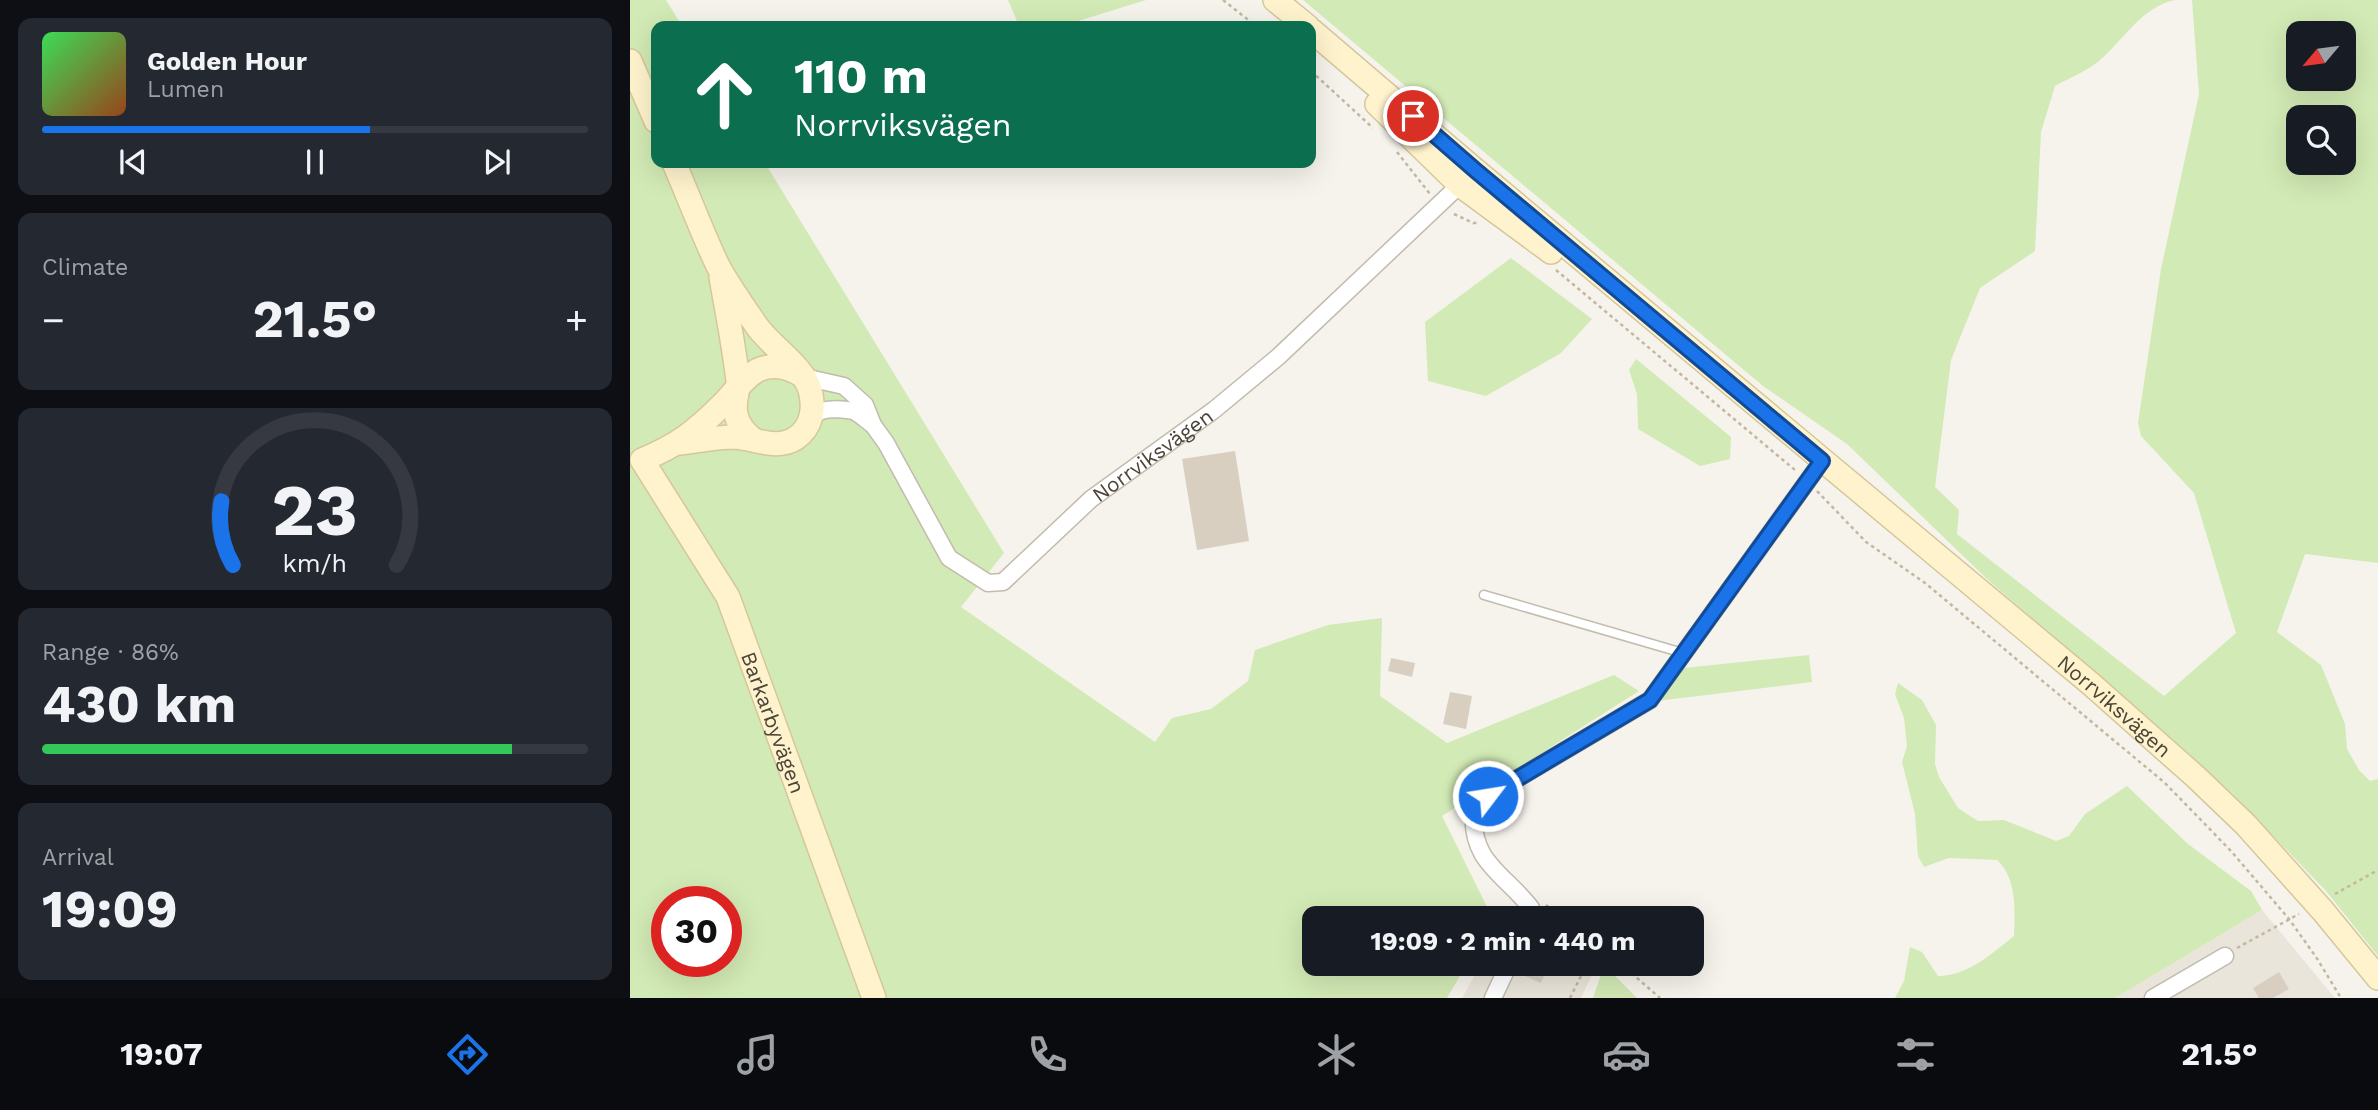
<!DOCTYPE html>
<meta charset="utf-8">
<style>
:root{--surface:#171b24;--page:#242831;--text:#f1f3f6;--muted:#9ea1a6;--line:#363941;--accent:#1a73e8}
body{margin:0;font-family:"Work Sans",sans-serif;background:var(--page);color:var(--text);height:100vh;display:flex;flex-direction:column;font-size:26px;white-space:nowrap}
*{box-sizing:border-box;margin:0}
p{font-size:23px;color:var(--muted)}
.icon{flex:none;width:38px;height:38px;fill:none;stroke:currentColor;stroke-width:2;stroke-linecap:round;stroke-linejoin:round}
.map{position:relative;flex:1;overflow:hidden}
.details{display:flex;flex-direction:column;gap:18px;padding:18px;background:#0d0f14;width:630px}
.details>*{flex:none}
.banner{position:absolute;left:21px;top:21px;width:665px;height:147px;border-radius:14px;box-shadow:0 7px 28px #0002;background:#0b6e4f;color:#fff;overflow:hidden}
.needle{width:46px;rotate:241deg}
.fabs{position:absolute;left:1656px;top:21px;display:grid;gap:14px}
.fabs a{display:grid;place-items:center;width:70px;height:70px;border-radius:14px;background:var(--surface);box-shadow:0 7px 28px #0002;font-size:35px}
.speed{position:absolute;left:21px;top:886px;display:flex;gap:14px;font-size:35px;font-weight:700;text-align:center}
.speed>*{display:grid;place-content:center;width:91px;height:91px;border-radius:50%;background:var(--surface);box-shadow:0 7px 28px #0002;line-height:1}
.speed .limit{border:10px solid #d22;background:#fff;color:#111}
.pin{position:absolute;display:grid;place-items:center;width:60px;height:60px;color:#fff;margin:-30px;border:4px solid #fff;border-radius:50%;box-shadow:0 2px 7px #0007}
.me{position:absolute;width:77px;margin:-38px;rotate:59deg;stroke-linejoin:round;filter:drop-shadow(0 0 5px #0008)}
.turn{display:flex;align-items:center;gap:24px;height:147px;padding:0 28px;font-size:32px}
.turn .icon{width:91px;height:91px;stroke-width:2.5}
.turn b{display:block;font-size:49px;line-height:60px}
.big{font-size:52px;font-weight:700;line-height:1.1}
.details .card{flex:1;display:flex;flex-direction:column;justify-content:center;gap:10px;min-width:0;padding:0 24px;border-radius:14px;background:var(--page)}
.details .dial{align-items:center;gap:0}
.dial svg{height:182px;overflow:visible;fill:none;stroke:var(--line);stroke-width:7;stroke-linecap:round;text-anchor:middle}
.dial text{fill:var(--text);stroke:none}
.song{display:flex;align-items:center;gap:21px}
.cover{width:84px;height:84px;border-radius:10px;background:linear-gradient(135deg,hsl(130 70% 55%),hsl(20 70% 35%))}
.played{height:7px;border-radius:4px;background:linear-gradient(90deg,var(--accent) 60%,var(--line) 60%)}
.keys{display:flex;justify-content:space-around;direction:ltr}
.heat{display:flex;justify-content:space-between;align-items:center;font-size:38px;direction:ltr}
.charge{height:10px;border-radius:5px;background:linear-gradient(90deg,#34c759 86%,var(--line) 0)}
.trip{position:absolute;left:672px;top:906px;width:402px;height:70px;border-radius:14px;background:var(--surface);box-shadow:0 7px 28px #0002;font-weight:700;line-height:70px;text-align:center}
.tab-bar{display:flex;height:112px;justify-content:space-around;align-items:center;background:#090b0e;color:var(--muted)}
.tab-bar .icon{width:49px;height:49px}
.tab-bar .current{color:var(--accent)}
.tab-bar b{font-size:32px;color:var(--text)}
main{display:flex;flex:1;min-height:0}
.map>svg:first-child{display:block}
.residential{fill:#eae5da}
.green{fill:#d2eab5;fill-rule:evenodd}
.building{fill:#d8cfc1}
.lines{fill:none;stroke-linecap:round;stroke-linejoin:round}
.lane-casing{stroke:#c2bbae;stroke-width:11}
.street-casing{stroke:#c2bbae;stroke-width:19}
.secondary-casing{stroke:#d6c79b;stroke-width:26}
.path{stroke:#c4b79f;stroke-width:2.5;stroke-dasharray:3.5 3.5;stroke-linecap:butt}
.lane{stroke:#fff;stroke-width:8}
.street{stroke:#fff;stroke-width:16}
.secondary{stroke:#fff3cd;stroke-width:23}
.route-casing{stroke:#114b97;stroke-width:18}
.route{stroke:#1a73e8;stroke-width:12}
.labels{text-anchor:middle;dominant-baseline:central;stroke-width:5;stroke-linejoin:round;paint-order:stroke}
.street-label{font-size:21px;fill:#4b4439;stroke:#fff}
</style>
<main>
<section class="details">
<div class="card">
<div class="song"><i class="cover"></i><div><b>Golden Hour</b><p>Lumen</p></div></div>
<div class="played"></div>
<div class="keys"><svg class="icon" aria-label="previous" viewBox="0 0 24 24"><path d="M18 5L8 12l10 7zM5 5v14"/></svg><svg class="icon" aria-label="pause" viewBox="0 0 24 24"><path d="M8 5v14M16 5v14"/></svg><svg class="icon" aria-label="next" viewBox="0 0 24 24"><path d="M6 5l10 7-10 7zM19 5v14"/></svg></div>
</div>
<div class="card"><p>Climate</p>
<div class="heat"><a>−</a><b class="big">21.5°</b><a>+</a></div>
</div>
<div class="card dial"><svg viewBox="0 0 100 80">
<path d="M14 69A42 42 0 1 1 86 69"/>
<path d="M14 69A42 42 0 0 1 9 41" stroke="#1a73e8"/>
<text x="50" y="56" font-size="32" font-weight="700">23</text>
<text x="50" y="72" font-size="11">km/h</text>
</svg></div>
<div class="card"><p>Range · 86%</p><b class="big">430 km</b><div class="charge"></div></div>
<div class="card"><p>Arrival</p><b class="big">19:09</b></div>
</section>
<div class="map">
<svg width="1748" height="998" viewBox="0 0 1748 998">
<rect width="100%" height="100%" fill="#f6f3ec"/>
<g class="residential">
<polygon points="1632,910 1705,998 1485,998"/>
<polygon points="851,964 963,964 966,966 951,998 832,998"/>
</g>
<g class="green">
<path d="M 0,0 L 36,0 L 52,26 L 26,26 L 26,163 L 135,163 L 374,553 L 331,607 L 525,742 L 542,718 L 581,709 L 618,681 L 625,650 L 698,625 L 752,618 L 750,696 L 817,743 L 984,675 L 1009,691 L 812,816 L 863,919 L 684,919 L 684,964 L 837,964 L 817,998 L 0,998 ZM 37,901 L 96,901 L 96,961 L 37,961 Z"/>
<polygon points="378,0 516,0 432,26 389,26"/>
<path d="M 673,0 L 1545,0 C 1511,7 1493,41 1469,61 C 1457,71 1439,78 1425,86 L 1411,132 L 1405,251 L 1350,288 L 1321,360 L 1305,487 L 1329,510 L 1327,534 L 1534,696 L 1606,633 L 1564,493 L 1511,436 L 1508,423 L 1531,269 L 1569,94 L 1562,0 L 1748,0 L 1748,563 L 1675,554 L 1647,632 L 1691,665 L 1715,724 L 1717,749 L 1729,770 L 1740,781 L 1748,779 L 1748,956 L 1696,891 L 1602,793 L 1357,579 L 1217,444 L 1133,386 ZM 1668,33 L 1713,33 L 1713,79 L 1668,79 ZM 1668,117 L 1713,117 L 1713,163 L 1668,163 Z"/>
<polygon points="881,258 962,319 931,353 856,396 798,381 795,322"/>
<polygon points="1006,359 1101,437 1100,459 1070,466 1008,429 1007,394 999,370"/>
<polygon points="1179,655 1182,682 1027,701 1044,669"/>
<path d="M 1268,683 L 1292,700 L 1306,725 L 1305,764 L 1309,777 L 1328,808 L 1348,821 L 1374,820 L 1426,841 L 1439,836 L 1455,814 L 1497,786 L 1558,844 L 1621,891 L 1632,910 L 1485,998 L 1265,998 L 1274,981 L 1280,947 L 1292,952 L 1308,976 C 1338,976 1361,954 1384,936 C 1385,911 1387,878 1367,860 L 1319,858 L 1294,867 L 1288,856 L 1285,814 L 1272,762 L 1277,746 L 1274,718 L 1265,694 Z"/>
<polygon points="972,972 984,975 1007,998 963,998"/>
</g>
<g class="building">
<polygon points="605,451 619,541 567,550 552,459"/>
<polygon points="761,658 785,663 782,677 758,671"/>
<polygon points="820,692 842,696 836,729 813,724"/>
<polygon points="894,964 919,964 911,983 890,974"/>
<polygon points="1649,972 1659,989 1643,998 1629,998 1623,988"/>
</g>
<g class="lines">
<defs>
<polyline id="lane" points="854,595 1053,653"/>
<g id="street">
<path id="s1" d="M 174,377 L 214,386 L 235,405 L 243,425 L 256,443 L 319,558 L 358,583 L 373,582 L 461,499 L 584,410 L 648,357 L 837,178"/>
<path d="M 182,416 C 191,408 211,408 223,411 C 230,414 237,421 243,425"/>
<path d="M 899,919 L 901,908 C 875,874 840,862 844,812 L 858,796 L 1020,700 L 1192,461"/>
<polyline points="863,998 879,964"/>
<polyline points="1523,998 1595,956"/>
</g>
<g id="secondary">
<polyline points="645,0 677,26"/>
<path id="s2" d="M 681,30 L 845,170 L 1461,684 L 1567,778 L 1616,825 L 1693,911 L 1748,978"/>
<polyline points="0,61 26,121"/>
<polyline points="747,104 830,185 921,252"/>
<path d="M 44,163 C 59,197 72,233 88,266 C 99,286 113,306 126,325 C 141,347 172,364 180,390 C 185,408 182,427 166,438 C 146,451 125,438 104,437 C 86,437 68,441 50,443"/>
<path d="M 91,277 C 97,312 104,346 108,381 C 109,392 103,402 106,414 C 108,425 115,433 124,440"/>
<path id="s3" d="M 174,377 C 161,368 144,363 128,370 C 114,377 104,393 93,404 C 65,432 48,445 12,460 L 98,597 L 244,998"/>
</g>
</defs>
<use href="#lane" class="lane-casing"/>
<use href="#street" class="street-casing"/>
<use href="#secondary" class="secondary-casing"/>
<g class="path">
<polyline points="593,0 626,26"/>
<polyline points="681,71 743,128"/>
<polyline points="767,152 800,194"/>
<polyline points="824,214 843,223 850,223"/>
<polyline points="926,270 1165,470"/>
<polyline points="1187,491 1236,542 1295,583 1535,783 1601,851 1659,919 1686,957 1711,998"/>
<polyline points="1705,894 1748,870"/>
<polyline points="916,905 932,919"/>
<polyline points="1607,948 1669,914"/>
<polyline points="991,964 1030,998"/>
<polyline points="940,998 957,964"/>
</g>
<use href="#lane" class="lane"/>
<use href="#street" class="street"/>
<use href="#secondary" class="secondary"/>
</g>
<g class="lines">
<defs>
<polyline id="route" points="783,116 845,170 1192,461 1020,700 858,796"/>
</defs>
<use href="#route" class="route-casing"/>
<use href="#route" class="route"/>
</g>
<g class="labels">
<g class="street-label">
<text stroke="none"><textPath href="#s1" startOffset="502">Norrviksvägen</textPath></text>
<text stroke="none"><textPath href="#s2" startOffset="1050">Norrviksvägen</textPath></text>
<text stroke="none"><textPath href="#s3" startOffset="492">Barkarbyvägen</textPath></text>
</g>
</g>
</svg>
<div class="fabs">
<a><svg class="needle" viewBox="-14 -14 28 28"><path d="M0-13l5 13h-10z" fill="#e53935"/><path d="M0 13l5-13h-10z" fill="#9ea1a6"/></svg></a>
<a><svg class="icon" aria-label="search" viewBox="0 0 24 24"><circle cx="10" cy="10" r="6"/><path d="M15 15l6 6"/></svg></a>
</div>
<div class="speed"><div class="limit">30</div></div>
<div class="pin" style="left:783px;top:116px;background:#d93025"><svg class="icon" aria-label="arrive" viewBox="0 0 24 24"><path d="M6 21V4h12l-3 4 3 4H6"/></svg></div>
<svg class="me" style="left:858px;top:796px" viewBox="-20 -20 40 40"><circle r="17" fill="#1a73e8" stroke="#fff" stroke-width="3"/><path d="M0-11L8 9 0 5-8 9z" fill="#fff"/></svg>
<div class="trip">19:09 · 2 min · 440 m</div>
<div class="banner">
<div class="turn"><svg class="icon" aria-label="ahead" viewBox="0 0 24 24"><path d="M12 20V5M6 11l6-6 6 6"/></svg><div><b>110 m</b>Norrviksvägen</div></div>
</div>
</div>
</main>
<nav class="tab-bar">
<b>19:07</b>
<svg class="icon current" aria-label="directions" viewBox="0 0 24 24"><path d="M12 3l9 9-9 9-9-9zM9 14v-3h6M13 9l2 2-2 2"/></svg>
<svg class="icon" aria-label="music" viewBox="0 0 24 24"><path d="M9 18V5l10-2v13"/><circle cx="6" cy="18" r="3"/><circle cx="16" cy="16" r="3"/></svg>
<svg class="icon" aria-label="phone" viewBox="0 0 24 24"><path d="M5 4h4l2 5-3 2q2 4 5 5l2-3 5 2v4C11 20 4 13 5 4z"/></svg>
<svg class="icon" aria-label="climate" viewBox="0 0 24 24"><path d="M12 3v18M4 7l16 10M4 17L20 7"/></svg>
<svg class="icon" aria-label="car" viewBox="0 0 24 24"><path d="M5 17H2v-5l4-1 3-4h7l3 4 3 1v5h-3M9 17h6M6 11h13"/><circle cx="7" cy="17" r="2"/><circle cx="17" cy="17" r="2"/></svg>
<svg class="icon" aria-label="filters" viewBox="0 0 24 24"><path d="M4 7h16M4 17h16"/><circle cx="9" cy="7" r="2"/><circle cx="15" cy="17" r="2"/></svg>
<b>21.5°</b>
</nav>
